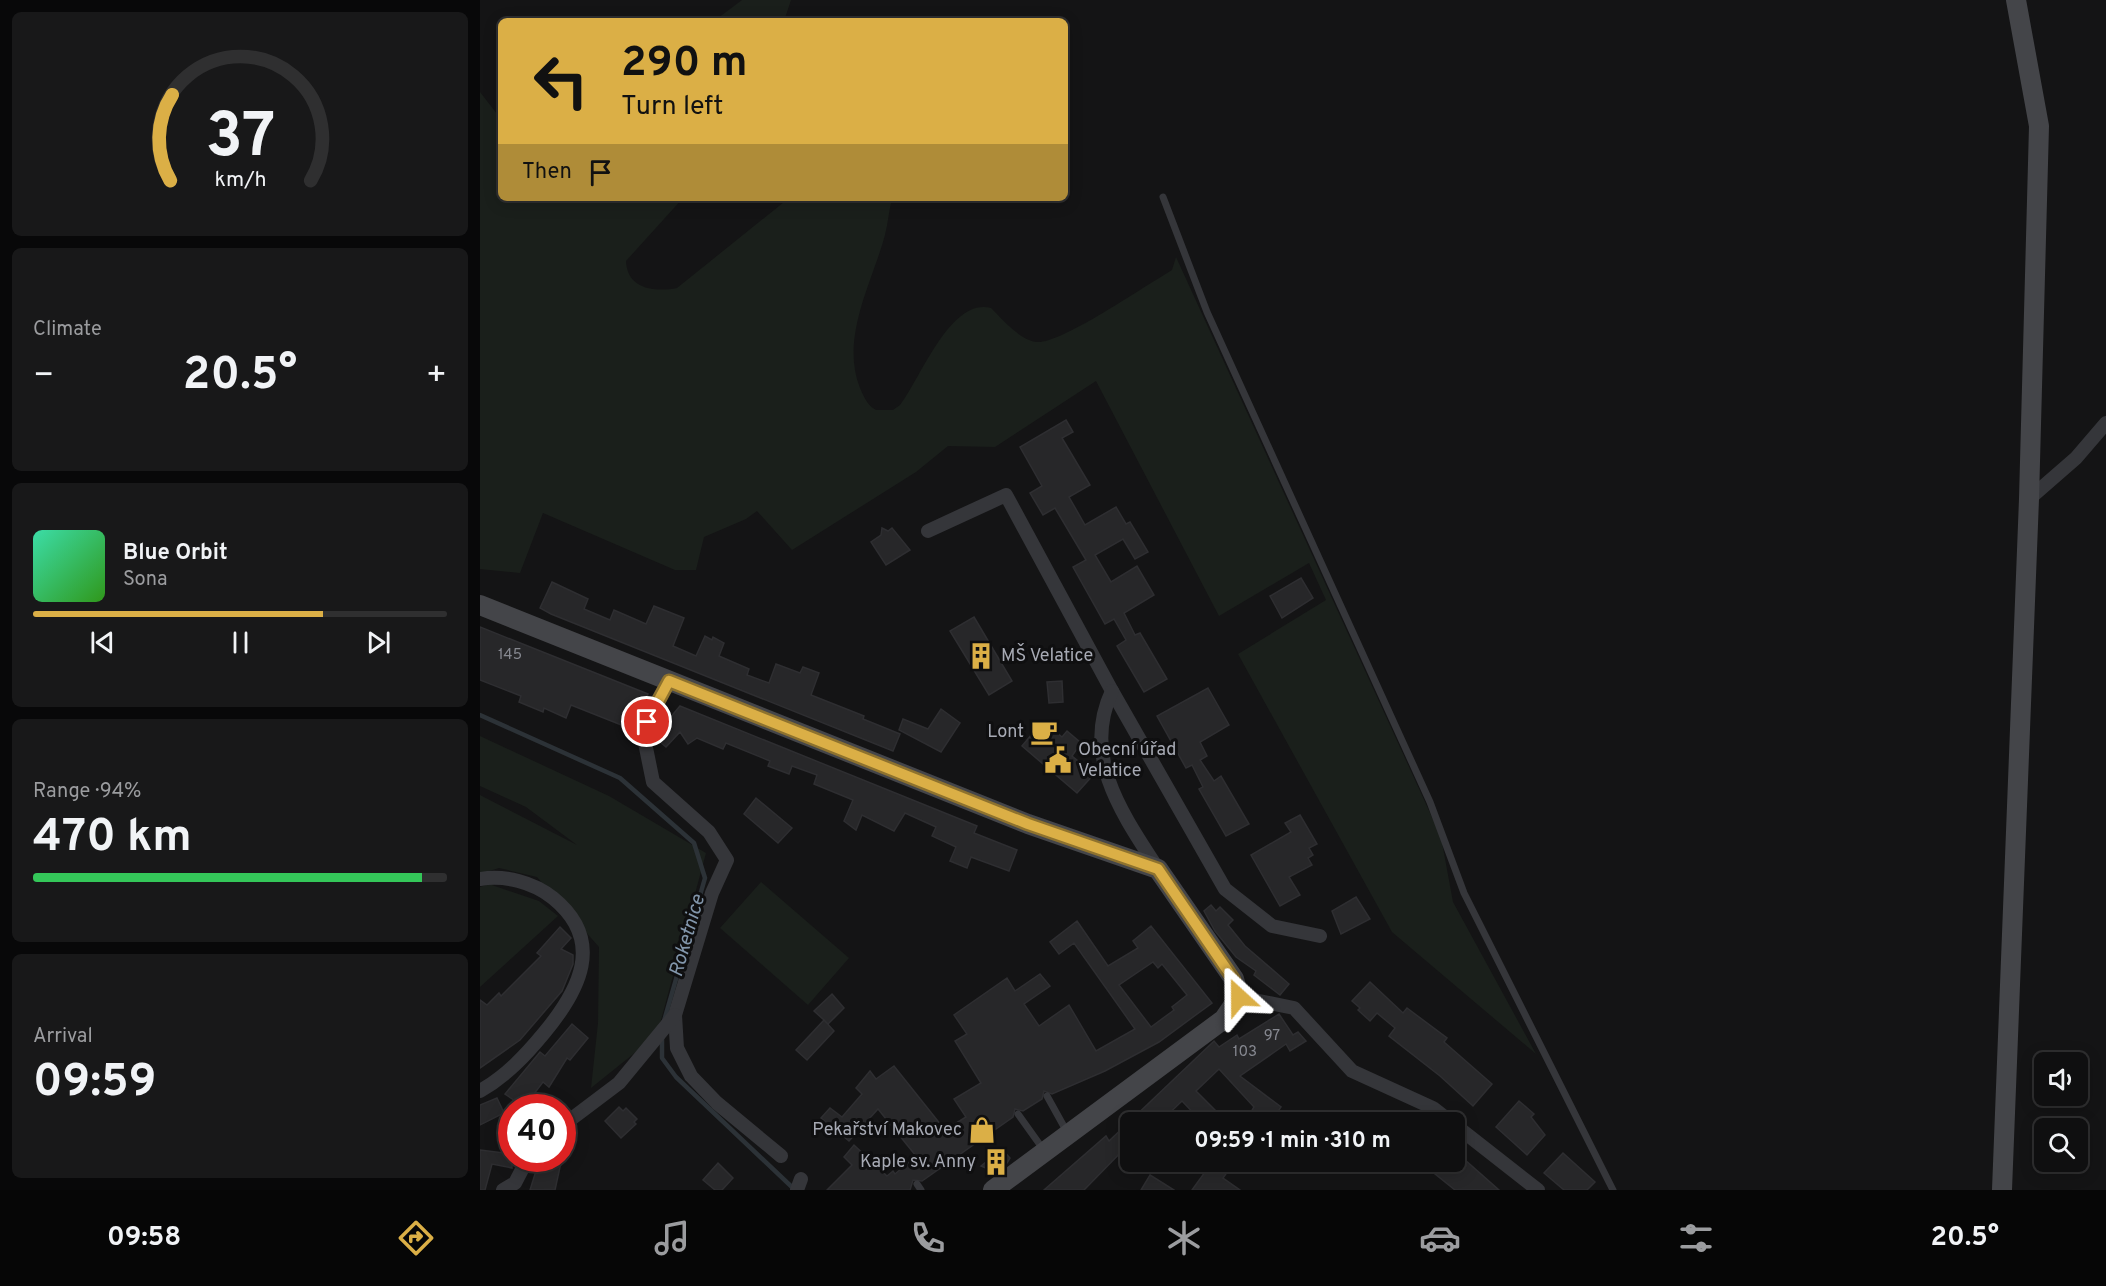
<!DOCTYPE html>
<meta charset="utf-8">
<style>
:root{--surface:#0f0f10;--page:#181819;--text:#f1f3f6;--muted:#9b9c9f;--line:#2f2f30;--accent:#dbaf46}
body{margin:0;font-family:Overpass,sans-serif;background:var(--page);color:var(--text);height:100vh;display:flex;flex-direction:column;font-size:22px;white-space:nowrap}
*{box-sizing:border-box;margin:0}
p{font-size:20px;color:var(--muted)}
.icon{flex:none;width:33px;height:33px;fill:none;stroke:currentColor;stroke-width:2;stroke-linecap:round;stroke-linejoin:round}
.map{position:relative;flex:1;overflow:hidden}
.sheet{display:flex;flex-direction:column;gap:12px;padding:12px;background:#080809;width:480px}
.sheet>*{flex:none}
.guide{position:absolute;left:18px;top:18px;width:570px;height:183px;border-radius:9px;box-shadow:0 3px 15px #0003,0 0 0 2px var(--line);background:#dbaf46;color:#111;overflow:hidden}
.tools{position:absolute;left:1554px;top:1052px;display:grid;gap:12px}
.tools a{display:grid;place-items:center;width:54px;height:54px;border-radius:9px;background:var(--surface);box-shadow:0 3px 15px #0003,0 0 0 2px var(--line);font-size:30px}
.speed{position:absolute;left:18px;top:1094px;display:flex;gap:12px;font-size:30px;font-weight:700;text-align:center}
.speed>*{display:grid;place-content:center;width:78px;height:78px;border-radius:50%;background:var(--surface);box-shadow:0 3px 15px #0003,0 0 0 2px var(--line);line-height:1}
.speed .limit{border:9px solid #d22;background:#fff;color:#111}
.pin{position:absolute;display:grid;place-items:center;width:51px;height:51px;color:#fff;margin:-26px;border:3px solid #fff;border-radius:50%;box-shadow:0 2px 6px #0007}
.me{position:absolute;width:66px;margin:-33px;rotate:336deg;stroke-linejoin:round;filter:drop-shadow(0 0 4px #0008)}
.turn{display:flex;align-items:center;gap:21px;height:126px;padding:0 24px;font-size:27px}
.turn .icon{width:78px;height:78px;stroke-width:2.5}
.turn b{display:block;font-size:42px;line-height:51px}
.then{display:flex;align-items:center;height:57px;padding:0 24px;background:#0003;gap:12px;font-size:22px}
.big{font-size:45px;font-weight:700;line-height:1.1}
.sheet .card{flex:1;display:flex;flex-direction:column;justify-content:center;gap:9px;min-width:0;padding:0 21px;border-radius:9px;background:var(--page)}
.sheet .dial{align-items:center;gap:0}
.dial svg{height:156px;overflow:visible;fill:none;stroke:var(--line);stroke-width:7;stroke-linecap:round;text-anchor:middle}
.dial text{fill:var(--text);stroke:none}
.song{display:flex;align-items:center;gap:18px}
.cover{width:72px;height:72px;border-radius:9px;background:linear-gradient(135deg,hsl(160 70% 55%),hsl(110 70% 35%))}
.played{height:6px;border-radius:3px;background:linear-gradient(90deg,var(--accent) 70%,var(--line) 70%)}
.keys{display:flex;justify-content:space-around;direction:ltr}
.heat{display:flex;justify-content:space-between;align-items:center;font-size:33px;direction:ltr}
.charge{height:9px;border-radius:4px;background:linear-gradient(90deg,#34c759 94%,var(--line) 0)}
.trip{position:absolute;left:640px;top:1112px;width:345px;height:60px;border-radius:9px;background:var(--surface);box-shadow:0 3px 15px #0003,0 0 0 2px var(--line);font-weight:700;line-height:60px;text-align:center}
.tabs{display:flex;height:96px;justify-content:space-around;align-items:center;background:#060606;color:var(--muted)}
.tabs .icon{width:42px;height:42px}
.tabs .active{color:var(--accent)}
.tabs b{font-size:27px;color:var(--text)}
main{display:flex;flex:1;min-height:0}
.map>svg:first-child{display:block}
.green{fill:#1a1f1b}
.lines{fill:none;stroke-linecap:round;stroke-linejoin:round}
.stream{stroke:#2c3237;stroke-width:4.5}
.building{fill:#272729;stroke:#2e2e31;stroke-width:1.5;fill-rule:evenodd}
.lane{stroke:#35363a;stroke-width:7}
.street{stroke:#35363a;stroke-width:14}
.secondary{stroke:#444549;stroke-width:20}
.route-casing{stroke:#8e722e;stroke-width:15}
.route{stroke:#dbaf46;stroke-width:10}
.labels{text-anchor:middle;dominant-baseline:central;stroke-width:6;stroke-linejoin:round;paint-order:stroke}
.number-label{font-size:15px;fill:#868890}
.poi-label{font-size:18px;fill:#a7aab4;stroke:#0f0f10;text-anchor:end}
.water-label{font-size:20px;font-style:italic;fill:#8296ab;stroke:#0f0f10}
</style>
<main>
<section class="sheet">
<div class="card dial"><svg viewBox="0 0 100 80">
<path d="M14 69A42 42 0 1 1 86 69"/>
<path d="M14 69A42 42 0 0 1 15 25" stroke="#dbaf46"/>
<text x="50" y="56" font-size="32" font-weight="700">37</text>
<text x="50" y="72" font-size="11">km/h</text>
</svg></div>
<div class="card"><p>Climate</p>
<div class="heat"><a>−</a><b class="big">20.5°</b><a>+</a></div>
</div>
<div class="card">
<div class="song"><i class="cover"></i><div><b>Blue Orbit</b><p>Sona</p></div></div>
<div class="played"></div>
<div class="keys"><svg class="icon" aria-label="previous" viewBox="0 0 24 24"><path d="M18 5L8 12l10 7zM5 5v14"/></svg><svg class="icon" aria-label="pause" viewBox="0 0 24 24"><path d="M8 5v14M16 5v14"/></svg><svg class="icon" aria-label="next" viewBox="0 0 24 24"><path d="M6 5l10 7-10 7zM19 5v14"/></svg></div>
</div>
<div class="card"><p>Range · 94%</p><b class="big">470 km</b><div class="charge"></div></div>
<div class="card"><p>Arrival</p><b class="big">09:59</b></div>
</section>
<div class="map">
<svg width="1626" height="1190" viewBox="0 0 1626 1190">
<rect width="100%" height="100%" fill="#141415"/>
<g class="green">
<polygon points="262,0 311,0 304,21 234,21"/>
<path d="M 0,92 L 21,119 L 21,198 L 203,198 L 146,261 C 147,290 176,292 197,288 L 309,198 L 412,198 C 409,210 408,223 405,235 C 392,283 360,338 380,388 C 384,397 387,405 396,410 L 413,410 L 420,405 C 440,380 470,297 511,308 C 522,319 540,340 556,342 C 578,345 654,293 676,280 L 692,270 L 696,257 L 961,837 L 973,902 L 1056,1054 L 912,932 L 758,654 L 846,600 L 829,563 L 739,616 L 616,381 L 515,447 L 468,446 L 436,472 L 312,550 L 277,511 L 266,519 L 224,537 L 216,570 L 195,570 L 63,513 L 40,573 L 0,569 Z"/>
<polygon points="0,736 129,796 226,853 177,1035 111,1088 118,1023 119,947 57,877 19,868 0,874 0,795 97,845 46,807 0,786"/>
<polygon points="281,882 369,958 328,1005 240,928"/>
<polygon points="9,884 59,901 78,916 0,987 0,887"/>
</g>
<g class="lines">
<g class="stream">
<polyline points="0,715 140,778 214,843 225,878 184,1021"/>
<polyline points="182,1035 182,1058 196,1077 315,1190"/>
</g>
</g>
<g class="building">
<polygon points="586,420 593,432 582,438 610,485 589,497 605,525 636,507 646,524 650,522 668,552 655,559 643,539 615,555 631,582 657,566 674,595 644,613 655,635 660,633 687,679 664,692 637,646 646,640 634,619 625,624 593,567 606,560 575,508 563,515 550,493 562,486 540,447"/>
<polygon points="402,528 408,531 412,528 430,550 406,565 391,542 401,535"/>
<polygon points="821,578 833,598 802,618 790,596"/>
<polygon points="72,582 108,599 104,609 130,620 134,610 166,624 174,606 204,618 193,646 216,656 225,636 232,640 233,637 244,643 239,656 269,669 267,675 289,683 296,664 320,673 323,667 339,673 331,695 384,716 383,719 420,734 413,751 71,614 60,608"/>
<polygon points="494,617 532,681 509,695 470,631"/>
<polygon points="0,627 168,694 154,730 91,705 86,718 64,708 63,712 39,702 41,696 0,680"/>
<polygon points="582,681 583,702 569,703 567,682"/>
<polygon points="728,688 749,725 720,742 727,756 720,760 734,781 741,776 769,824 746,836 719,789 723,787 712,765 706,768 677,716"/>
<polygon points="200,706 497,826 494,833 537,850 529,871 491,857 487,868 470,861 476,847 452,836 456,827 425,813 414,831 382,815 376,830 364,821 373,800 334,784 337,775 312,766 309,774 288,766 290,761 246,743 243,749 217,738 208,744 200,732 186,747 174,737"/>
<polygon points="461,709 480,723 461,752 419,730 423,719 448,729"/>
<polygon points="563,721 582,737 587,731 601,743 592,756 614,774 597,793 542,746"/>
<polygon points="276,798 312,828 298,843 264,814"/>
<polygon points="820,815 837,844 829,848 833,855 828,858 832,865 809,877 820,895 800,906 771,855 811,832 805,823"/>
<polygon points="876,897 890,919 861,934 852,911"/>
<polygon points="731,905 736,911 740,907 753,920 748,925 765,946 809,984 800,995 774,975 776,971 756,957 735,931 724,911"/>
<path d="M 597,921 L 628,966 L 658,948 L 653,941 L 671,926 L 732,1003 L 679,1042 L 625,1071 L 572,1094 L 564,1091 L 562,1099 L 543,1111 L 535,1109 L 533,1117 L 442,1181 L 433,1180 L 430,1190 L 347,1190 L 372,1165 L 364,1157 L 374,1145 L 407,1176 L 413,1171 L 415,1174 L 436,1156 L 398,1109 L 369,1141 L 341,1118 L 350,1108 L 362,1117 L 382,1094 L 376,1088 L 390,1071 L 396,1079 L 414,1066 L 465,1130 L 486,1117 L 474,1099 L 501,1083 L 475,1041 L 487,1034 L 474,1015 L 527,978 L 535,991 L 560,974 L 570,986 L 544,1004 L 559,1026 L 589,1005 L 616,1051 L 655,1029 L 594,943 L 579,954 L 570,942 ZM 673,962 L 678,968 L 682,964 L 707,995 L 692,1007 L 694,1010 L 671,1027 L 639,985 Z"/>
<polygon points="80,927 91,938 81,949 93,955 93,964 82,991 40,1040 0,1068 0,1000 7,1005 19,993 21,996 61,956 57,953"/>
<polygon points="890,982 923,1013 927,1008 967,1038 964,1042 1012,1084 993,1106 960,1076 909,1036 915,1028 897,1013 890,1021 878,1010 880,1008 872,1001"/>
<polygon points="352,994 364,1008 348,1024 344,1020 354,1031 327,1060 316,1050 344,1020 334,1011"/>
<polygon points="799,1014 813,1035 818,1032 826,1041 810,1051 806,1044 760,1076 801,1107 791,1122 765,1122 774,1107 739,1069 716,1091 747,1122 722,1122 702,1101 680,1122 651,1122 651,1142 604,1190 564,1190 626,1136 629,1141 734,1041 739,1047 757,1035 759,1039"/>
<polygon points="92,1024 108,1038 90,1060 87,1058 69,1087 63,1082 44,1107 25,1094 60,1052 65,1056"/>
<polygon points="17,1098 24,1113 0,1125 0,1105"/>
<polygon points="1039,1101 1054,1114 1051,1117 1065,1135 1047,1155 1016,1127"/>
<polygon points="139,1107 143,1111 146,1108 157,1119 154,1122 156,1124 141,1138 125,1121"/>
<polygon points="522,1149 530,1158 527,1163 515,1172 501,1166"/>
<polygon points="0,1150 32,1154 32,1168 12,1164 5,1190 0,1190"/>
<polygon points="975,1151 1019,1190 975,1190 949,1169 955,1161 975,1161"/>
<polygon points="1083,1153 1115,1182 1107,1190 1084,1190 1064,1173"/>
<polygon points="60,1158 82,1158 75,1190 50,1190"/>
<polygon points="733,1161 755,1161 743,1178 760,1190 712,1190"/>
<polygon points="238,1163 253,1178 242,1190 235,1190 223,1180"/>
<polygon points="670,1175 694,1190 661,1190"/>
</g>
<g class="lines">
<g class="lane">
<polyline points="683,197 727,312 950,802 984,893 1133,1190"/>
<polyline points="567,1096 587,1132"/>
<polyline points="538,1114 563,1149"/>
<polyline points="437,1184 441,1190"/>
</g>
<g class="street">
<polyline points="1549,499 1596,458 1626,423"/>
<polyline points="448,531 526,495 632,691 745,889 792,926 840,936"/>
<polyline points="189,681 172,710 163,733 173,782 229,832 247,860 232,893 195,1015 197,1048 211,1076 237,1103 301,1156"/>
<path d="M 632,691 C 601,757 643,815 678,869"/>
<path d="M 0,879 C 25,875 53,882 73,898 C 126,941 99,991 64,1033 C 45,1056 26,1076 0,1091"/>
<polyline points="759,997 814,1008 872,1071 953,1108 971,1122"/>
<polyline points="975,1125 1058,1190"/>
<polyline points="82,1126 139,1083 195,1015"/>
<polyline points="23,1190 35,1183 48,1158"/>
<polyline points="317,1190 321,1179"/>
</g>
<g class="secondary">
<polyline points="0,605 548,824 678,869 754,979 759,997 744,1019 513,1190"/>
<polyline points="1522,1190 1549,499 1559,126 1536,0"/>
</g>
</g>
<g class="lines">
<defs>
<polyline id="route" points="167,722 189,681 548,824 678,869 754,980 759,997"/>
</defs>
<use href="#route" class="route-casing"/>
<use href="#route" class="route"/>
</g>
<defs>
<symbol id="building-bare" viewBox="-9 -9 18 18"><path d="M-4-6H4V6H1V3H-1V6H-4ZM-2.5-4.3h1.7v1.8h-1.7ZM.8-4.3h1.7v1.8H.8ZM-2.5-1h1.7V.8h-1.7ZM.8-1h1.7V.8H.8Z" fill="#dbaf46" stroke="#0f0f10" stroke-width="2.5" paint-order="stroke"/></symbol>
<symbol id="cafe-bare" viewBox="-9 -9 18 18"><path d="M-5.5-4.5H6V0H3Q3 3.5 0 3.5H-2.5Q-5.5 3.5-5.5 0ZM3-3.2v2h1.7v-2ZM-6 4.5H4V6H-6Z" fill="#dbaf46" stroke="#0f0f10" stroke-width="2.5" paint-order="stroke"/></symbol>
<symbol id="civic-bare" viewBox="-9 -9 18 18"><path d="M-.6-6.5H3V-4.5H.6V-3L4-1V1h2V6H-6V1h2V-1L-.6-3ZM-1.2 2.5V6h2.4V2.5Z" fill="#dbaf46" stroke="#0f0f10" stroke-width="2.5" paint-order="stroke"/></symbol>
<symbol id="shop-bare" viewBox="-9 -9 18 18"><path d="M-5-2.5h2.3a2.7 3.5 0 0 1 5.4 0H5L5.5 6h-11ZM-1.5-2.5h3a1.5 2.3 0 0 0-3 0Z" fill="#dbaf46" stroke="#0f0f10" stroke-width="2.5" paint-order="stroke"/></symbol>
</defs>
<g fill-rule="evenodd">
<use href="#building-bare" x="482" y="637" width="38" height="38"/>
<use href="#cafe-bare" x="545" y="713" width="38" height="38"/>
<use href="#civic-bare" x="559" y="741" width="38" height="38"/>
<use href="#shop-bare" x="483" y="1111" width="38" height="38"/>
<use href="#building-bare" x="497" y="1143" width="38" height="38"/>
</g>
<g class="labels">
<g class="number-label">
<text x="30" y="655">145</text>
<text x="792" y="1036">97</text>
<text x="765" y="1052">103</text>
</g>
<g class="poi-label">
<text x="521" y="656" text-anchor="start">MŠ Velatice</text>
<text x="544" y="732">Lont</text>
<text x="598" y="750" text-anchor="start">Obecní úřad<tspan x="598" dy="21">Velatice</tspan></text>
<text x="482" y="1130">Pekařství Makovec</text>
<text x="496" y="1162">Kaple sv. Anny</text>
</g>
<g class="water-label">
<text transform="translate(208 936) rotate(-74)">Roketnice</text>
</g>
</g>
</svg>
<div class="tools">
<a><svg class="icon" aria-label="sound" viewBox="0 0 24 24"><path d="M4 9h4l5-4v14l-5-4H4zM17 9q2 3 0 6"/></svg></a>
<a><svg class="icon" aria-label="search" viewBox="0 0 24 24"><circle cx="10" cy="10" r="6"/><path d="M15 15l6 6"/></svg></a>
</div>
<div class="speed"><div class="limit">40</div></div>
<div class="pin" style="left:167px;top:722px;background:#d93025"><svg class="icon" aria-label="arrive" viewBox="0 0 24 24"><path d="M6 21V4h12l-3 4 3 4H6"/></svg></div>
<svg class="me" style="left:759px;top:997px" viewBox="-20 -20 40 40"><path d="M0-17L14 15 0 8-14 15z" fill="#dbaf46" stroke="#fff" stroke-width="4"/></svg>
<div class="trip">09:59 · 1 min · 310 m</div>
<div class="guide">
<div class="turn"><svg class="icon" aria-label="left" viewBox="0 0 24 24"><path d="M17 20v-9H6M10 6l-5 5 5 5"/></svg><div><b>290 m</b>Turn left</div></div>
<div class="then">Then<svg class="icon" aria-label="arrive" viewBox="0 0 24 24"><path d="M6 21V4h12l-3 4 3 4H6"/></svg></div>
</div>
</div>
</main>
<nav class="tabs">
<b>09:58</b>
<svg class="icon active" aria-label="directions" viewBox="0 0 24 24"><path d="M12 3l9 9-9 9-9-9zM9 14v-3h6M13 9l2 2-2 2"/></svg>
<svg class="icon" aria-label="music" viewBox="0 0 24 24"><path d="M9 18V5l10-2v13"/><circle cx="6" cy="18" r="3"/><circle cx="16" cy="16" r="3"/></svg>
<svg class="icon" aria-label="phone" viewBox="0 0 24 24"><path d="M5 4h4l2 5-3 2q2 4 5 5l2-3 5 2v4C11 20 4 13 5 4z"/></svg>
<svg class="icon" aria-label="climate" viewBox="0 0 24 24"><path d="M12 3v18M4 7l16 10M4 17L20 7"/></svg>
<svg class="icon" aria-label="car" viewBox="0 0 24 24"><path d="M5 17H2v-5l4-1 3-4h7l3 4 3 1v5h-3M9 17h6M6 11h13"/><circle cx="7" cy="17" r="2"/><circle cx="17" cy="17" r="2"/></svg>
<svg class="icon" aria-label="filters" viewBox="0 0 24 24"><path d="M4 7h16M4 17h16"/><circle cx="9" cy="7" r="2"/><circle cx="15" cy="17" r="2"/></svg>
<b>20.5°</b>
</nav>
